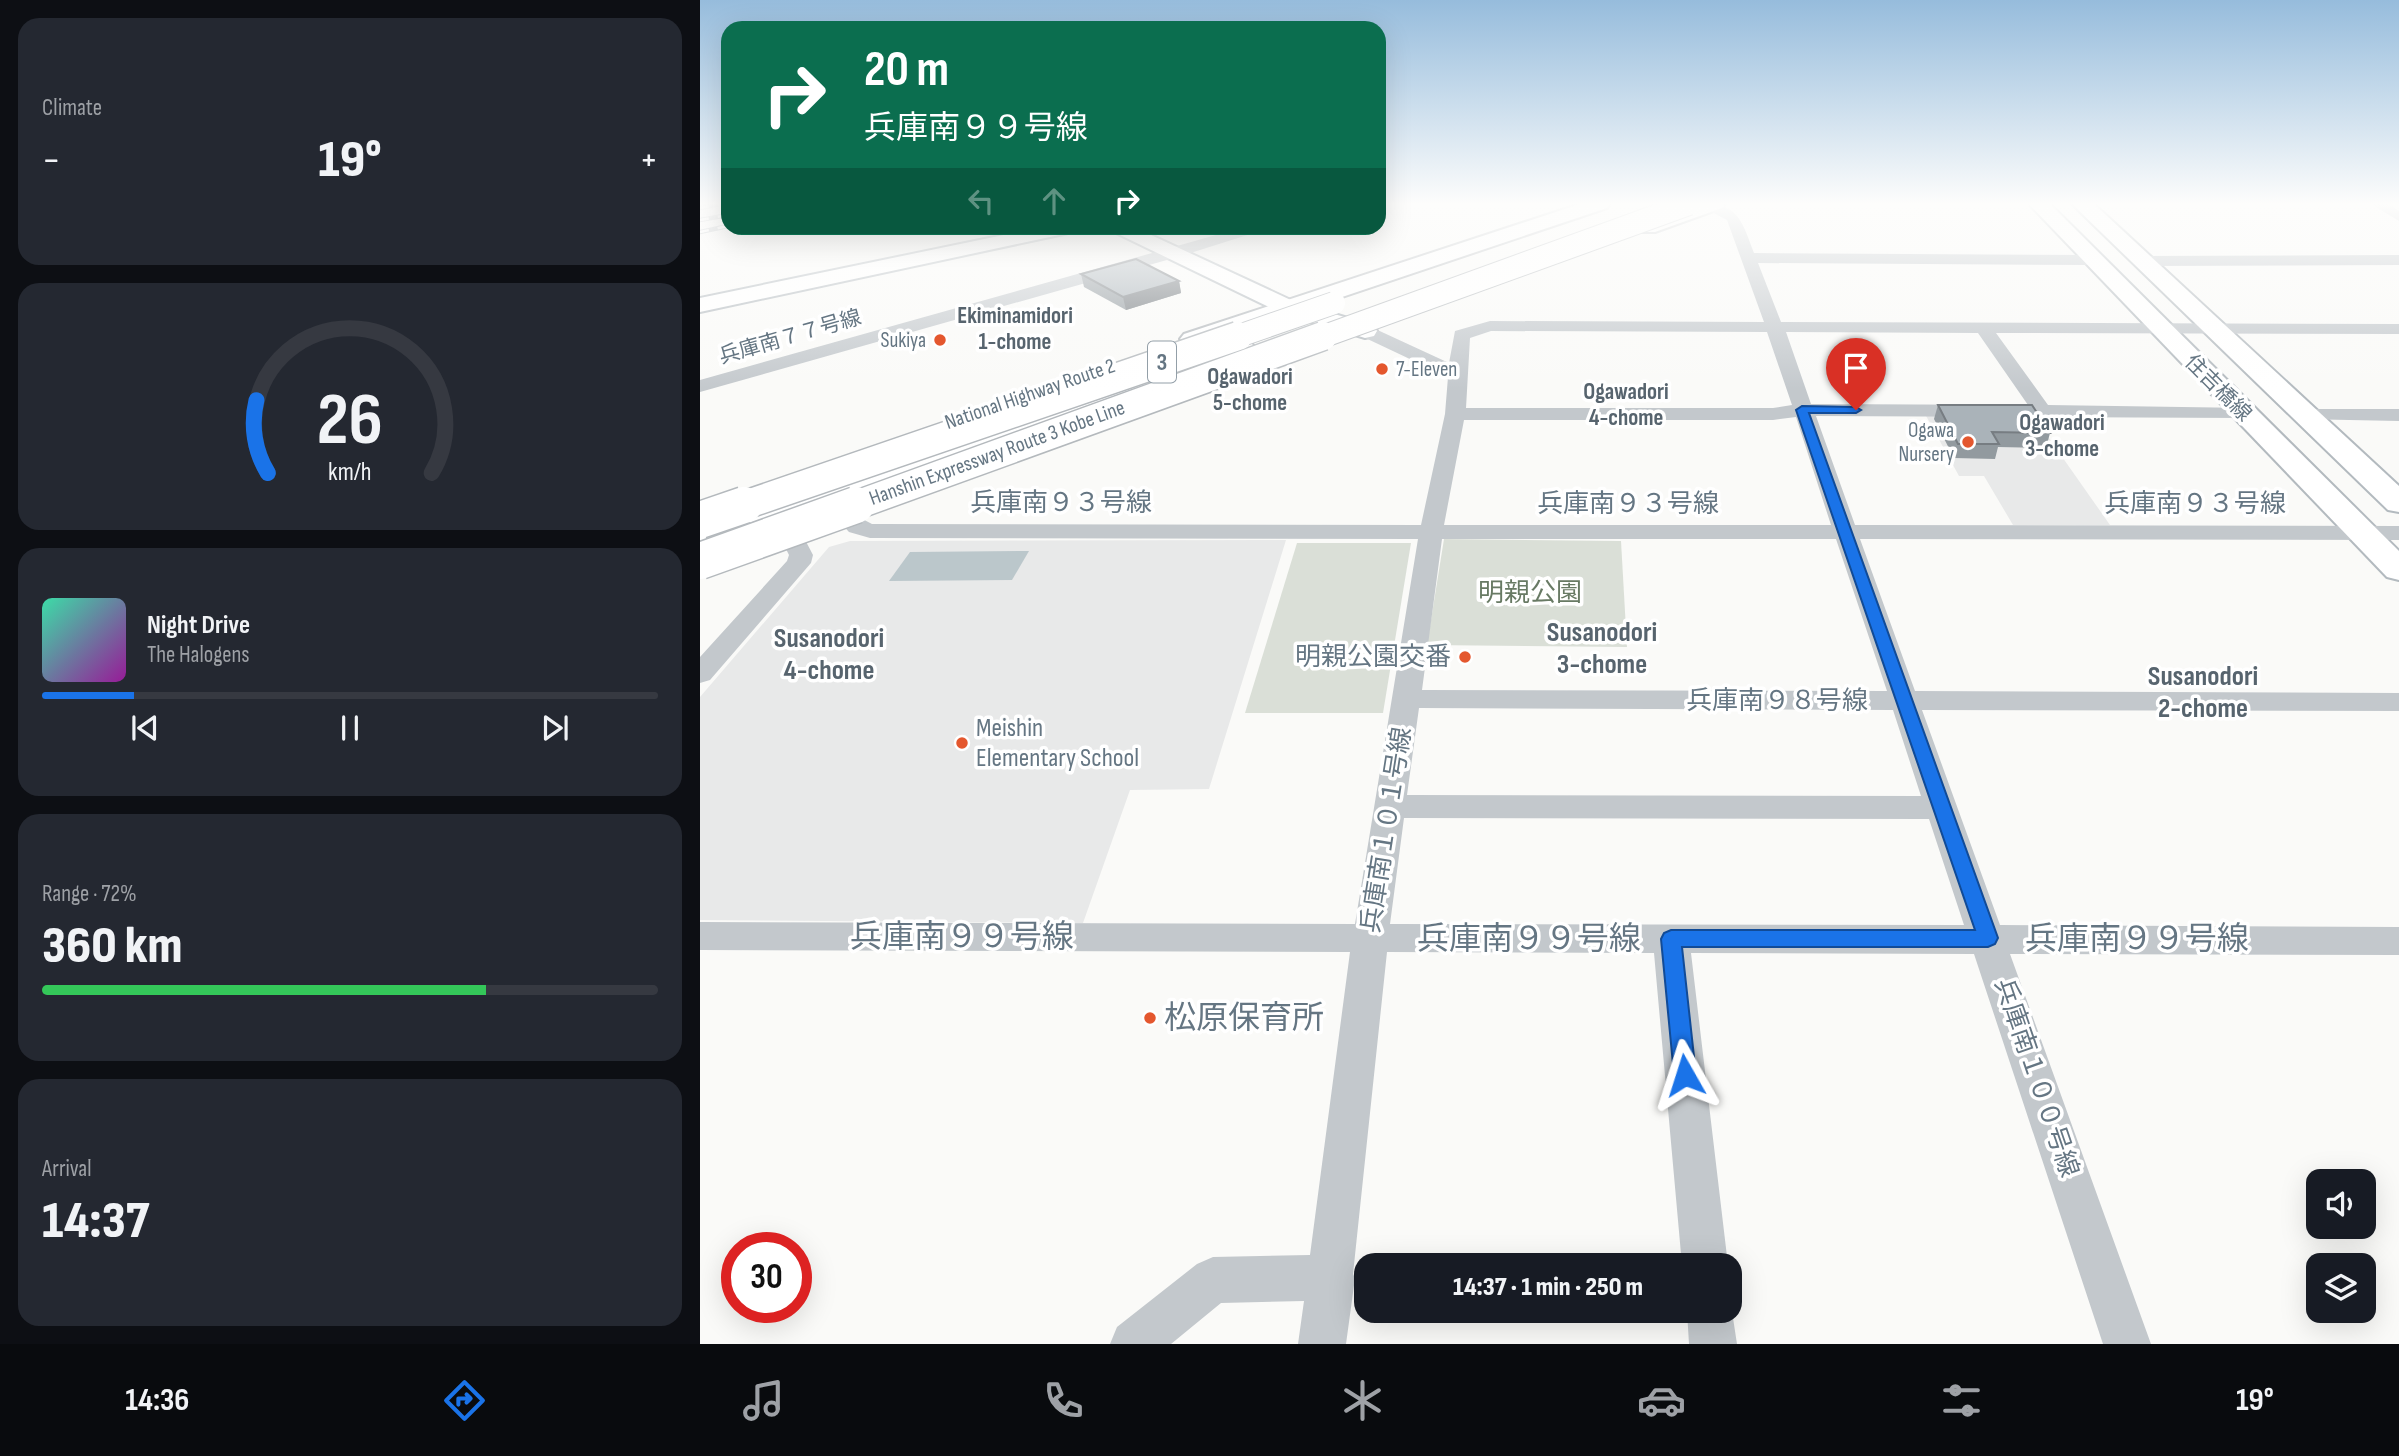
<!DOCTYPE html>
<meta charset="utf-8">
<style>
:root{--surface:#171b24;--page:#242831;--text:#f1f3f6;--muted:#9ea1a6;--line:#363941;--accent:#1a73e8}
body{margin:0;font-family:"Sofia Sans Condensed","Noto Sans JP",sans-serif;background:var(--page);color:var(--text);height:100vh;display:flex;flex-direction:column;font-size:26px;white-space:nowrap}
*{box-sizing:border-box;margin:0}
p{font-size:23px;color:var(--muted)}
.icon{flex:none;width:38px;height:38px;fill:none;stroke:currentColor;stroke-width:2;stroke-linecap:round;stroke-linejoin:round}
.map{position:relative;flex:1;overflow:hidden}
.panel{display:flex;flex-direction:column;gap:18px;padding:18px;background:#0d0f14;width:700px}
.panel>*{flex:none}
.top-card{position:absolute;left:21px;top:21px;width:665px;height:214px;border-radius:21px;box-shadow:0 7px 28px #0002;background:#0b6e4f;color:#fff;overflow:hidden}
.tools{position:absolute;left:1606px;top:1169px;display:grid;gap:14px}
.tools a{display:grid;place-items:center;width:70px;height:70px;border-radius:14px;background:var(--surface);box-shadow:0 7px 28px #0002;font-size:35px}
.speed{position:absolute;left:21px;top:1232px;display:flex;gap:14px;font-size:35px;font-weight:700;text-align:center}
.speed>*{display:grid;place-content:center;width:91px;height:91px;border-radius:50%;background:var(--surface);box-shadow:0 7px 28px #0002;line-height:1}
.speed .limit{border:10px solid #d22;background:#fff;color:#111}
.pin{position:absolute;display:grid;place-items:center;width:60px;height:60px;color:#fff;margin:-72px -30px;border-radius:50% 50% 50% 0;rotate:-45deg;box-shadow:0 0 7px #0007}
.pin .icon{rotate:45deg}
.me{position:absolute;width:77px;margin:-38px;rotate:354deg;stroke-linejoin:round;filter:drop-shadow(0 0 5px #0008)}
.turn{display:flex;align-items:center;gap:24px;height:147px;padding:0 28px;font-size:32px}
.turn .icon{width:91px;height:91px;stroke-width:2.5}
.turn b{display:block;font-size:49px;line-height:60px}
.lanes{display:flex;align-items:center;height:66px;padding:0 28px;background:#0003;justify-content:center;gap:35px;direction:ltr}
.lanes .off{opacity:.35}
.big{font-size:52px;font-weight:800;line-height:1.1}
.panel .card{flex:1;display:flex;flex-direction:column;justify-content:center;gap:10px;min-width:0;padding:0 24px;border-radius:21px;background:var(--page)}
.panel .dial{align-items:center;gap:0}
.dial svg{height:182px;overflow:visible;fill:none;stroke:var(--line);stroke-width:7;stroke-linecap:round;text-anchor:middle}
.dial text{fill:var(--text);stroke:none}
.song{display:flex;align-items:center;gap:21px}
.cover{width:84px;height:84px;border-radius:10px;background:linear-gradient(135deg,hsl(160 70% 55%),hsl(300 70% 35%))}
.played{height:7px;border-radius:4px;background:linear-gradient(90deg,var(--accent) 15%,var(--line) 15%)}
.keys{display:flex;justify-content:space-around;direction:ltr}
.heat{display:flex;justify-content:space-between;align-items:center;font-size:38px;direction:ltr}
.charge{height:10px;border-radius:5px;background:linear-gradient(90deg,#34c759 72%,var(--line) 0)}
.trip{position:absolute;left:654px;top:1253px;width:388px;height:70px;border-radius:21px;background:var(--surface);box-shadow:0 7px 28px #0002;font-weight:800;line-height:70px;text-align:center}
.tab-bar{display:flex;height:112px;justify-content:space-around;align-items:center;background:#090b0e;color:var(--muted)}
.tab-bar .icon{width:49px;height:49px}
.tab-bar .current{color:var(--accent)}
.tab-bar b{font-size:32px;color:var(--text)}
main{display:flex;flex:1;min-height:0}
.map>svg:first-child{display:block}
.built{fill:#e8e9e9}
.green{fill:#dadfd7}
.water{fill:#bbc7cb}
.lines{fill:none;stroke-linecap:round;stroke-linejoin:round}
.secondary-casing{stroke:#b3babf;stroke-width:4}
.highway-casing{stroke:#b4b9bd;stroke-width:4}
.street{fill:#c3c8cc;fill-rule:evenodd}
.secondary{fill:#fff;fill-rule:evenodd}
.highway{fill:#fff;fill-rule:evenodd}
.rail-casing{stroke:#a2aab0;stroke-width:4.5}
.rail{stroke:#fff;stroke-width:2.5;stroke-dasharray:9;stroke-linecap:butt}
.highway-bridge-far2-casing{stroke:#b4b9bd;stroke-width:24;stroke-linecap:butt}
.highway-bridge-far1-casing{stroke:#b4b9bd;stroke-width:31;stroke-linecap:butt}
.highway-bridge-casing{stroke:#b4b9bd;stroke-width:39;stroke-linecap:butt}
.highway-bridge-far2{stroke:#fff;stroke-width:22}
.highway-bridge-far1{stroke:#fff;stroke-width:28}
.highway-bridge{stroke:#fff;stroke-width:36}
.wall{fill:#929a9f}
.shaded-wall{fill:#777d82}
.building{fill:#aab3b9;stroke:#777d82;stroke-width:2}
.route{fill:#1a73e8;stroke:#114b97;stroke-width:2}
.poi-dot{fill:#e4572e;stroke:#fff;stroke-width:2.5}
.labels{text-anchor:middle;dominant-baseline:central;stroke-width:7;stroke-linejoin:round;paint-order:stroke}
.far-street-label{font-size:21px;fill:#657683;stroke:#fff}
.far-poi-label{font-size:21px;fill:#657683;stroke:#fff;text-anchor:end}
.far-neighbourhood-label{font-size:23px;font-weight:bold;fill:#57646e;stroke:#fff}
.shield{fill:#fff;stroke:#939fa8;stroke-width:2}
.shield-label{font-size:24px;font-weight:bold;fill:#657683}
.street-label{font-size:26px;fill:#657683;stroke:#fff}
.park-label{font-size:26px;fill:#687a64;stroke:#fff}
.poi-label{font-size:26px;fill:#657683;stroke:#fff;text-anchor:end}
.neighbourhood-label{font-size:28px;font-weight:bold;fill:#57646e;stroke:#fff}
.near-street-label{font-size:32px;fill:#657683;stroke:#fff}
.near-poi-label{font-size:32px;fill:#657683;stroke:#fff;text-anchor:start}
</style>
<main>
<section class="panel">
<div class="card"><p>Climate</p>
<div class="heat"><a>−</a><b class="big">19°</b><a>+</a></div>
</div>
<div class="card dial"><svg viewBox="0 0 100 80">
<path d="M14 69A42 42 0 1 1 86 69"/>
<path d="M14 69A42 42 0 0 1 9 37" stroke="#1a73e8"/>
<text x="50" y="56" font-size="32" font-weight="700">26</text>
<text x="50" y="72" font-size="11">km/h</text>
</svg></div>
<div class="card">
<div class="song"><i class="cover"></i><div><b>Night Drive</b><p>The Halogens</p></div></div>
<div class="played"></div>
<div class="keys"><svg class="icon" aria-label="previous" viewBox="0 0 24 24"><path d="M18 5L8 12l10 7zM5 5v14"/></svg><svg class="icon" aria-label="pause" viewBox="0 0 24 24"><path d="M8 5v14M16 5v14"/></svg><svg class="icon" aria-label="next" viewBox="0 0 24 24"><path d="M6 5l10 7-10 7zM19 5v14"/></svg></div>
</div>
<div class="card"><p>Range · 72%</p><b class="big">360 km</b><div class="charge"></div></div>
<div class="card"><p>Arrival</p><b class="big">14:37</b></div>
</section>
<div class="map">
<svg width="1699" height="1344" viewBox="0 0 1699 1344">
<rect width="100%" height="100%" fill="#fafaf8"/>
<g class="built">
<polygon points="1225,414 1332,414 1410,525 1313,525 1284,476 1259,476"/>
<polygon points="586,540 509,789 430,790 383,923 0,920 0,697 129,547 150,541"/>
</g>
<g class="green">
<polygon points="744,539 921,541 927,647 727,645"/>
<polygon points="597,543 711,543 683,713 545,713"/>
</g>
<polygon class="water" points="329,551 312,580 189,581 210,552"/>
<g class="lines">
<defs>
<g id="secondary">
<polygon points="1329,204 1350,204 1699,551 1699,580 1687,577"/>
<polygon points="1372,204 1394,204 1699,486 1699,512 1688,510"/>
<polygon points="337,228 374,228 371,232 364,234 0,312 0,298"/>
<polygon points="411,228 436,228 595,302 674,326 677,331 674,336 665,338 579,312 414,232"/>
</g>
<g id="highway">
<polygon points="880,204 910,204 907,208 502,344 493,347 484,344 480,339 484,334"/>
<polygon points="996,204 1025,204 1022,208 955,232 941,232 938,228 941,224"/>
<polygon points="543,341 552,344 556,349 552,354 0,548 0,527"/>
</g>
</defs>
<use href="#secondary" class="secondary-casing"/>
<use href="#highway" class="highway-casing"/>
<g class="street">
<path d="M 1005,204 C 1040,204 1043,225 1054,253 L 1392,255 L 1400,260 L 1392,265 L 1058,263 L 1081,322 L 1699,324 L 1699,334 L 1296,333 L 1348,405 L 1549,408 L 1552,412 L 1549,416 L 1542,418 L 1116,416 L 1155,525 L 1699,526 L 1699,540 L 1160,539 L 1215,691 L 1699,693 L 1699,711 L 1222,710 L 1300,925 L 1699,927 L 1699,955 L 1310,954 L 1451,1344 L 1403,1344 L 1274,954 L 991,953 L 1028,1265 L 982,1265 L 954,953 L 687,952 L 653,1274 L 655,1278 L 646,1344 L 598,1344 L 604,1301 L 521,1303 L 471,1344 L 410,1344 L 417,1327 L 497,1264 L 513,1257 L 610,1255 L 650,952 L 0,950 L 0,922 L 655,924 L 718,539 L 170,538 L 149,532 L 137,519 L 141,514 L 149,512 L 172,524 L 721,525 L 745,414 L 748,377 L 659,335 L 656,331 L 659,327 L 671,327 L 749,363 L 755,331 L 790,321 L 1064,322 L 1027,220 L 1006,209 ZM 791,331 L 1067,332 L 1092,405 L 1073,408 L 766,408 L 770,338 ZM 1086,332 L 1278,333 L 1328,405 L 1111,404 ZM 1096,417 L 1131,525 L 744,525 L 764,420 L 1073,420 ZM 742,539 L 1136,539 L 1187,691 L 722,690 ZM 719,708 L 1193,710 L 1221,796 L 707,795 ZM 704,818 L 1229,819 L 1264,925 L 690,924 Z"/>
<polygon points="1671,204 1688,204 1699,211 1699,221"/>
<polygon points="541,228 562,228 560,231 481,256 0,392 0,380"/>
<polygon points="1699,255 1699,265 1441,266 1433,261 1441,256"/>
<polygon points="1606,409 1699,409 1699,421 1599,419 1596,415 1599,411"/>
<polygon points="93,532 102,534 113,555 111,563 10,680 0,683 0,657 87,561 89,555 81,539 84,534"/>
<polygon points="1031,1305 1037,1344 989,1344 987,1311 1031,1311"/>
</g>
<use href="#secondary" class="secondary"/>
<use href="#highway" class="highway"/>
<defs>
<g id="rail">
<polyline points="0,208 20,204"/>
<polyline points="0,220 28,215"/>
<polyline points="0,232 28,226"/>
</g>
</defs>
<use href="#rail" class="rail-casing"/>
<use href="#rail" class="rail"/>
<defs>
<g id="highway-bridge-far2">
<polyline points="533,338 634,303"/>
<polyline points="619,338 989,204"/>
</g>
<g id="highway-bridge-far1">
<polyline points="39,507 538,336"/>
<polyline points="151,507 623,336"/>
</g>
<g id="highway-bridge">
<polyline points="0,520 44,505"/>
<polyline points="0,561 156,505"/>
</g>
</defs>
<use href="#highway-bridge-far2" class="highway-bridge-far2-casing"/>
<use href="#highway-bridge-far1" class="highway-bridge-far1-casing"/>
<use href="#highway-bridge" class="highway-bridge-casing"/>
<use href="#highway-bridge-far2" class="highway-bridge-far2"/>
<use href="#highway-bridge-far1" class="highway-bridge-far1"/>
<use href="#highway-bridge" class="highway-bridge"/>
</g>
<g class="wall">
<polygon points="381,274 479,281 481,293 426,310 384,287"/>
<polygon points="1238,405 1350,433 1346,448 1298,447 1295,459 1254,458 1234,419"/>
</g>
<polygon class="shaded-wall" points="479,281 481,293 426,310 423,297"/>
<g class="building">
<polygon points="436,259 479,281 423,297 381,274"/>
<polygon points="1238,405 1332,405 1350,433 1292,432 1299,444 1258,444"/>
</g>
<linearGradient id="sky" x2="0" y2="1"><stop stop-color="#96bcdc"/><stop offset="0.52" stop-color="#fdfdfc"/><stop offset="1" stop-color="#fdfdfc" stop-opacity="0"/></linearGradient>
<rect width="1699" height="392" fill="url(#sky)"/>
<polygon class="route" points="1102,406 1156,407 1161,410 1156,413 1109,413 1298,938 1295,944 1288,947 982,947 996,1075 993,1082 985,1085 977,1082 974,1075 961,939 964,933 971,930 1275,930 1096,410"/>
<g class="poi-dot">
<circle cx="240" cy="340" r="7"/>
<circle cx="682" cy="369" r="7"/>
<circle cx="1268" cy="442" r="7"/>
<circle cx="765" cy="657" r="7"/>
<circle cx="262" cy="743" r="7"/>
<circle cx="450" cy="1018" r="7"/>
</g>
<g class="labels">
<g class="far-street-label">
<text transform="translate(90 337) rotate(-16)">兵庫南７７号線</text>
<text transform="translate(1518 388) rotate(45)">住吉橋線</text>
<text transform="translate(330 394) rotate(-19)">National Highway Route 2</text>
<text transform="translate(297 453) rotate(-20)">Hanshin Expressway Route 3 Kobe Line</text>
</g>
<g class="far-poi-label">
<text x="226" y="340">Sukiya</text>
<text x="696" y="369" text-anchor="start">7-Eleven</text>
<text x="1254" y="430">Ogawa<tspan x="1254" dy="24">Nursery</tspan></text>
</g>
<g class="far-neighbourhood-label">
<text x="315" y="316">Ekiminamidori<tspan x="315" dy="26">1-chome</tspan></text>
<text x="550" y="377">Ogawadori<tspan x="550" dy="26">5-chome</tspan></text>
<text x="926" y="392">Ogawadori<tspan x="926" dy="26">4-chome</tspan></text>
<text x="1362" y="423">Ogawadori<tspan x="1362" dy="26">3-chome</tspan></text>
</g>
<rect class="shield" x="448" y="341.5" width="28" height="41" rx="5"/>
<g class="shield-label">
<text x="462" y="362">3</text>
</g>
<g class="street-label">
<text x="361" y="503">兵庫南９３号線</text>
<text x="928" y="504">兵庫南９３号線</text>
<text x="1495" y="504">兵庫南９３号線</text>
<text x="1077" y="701">兵庫南９８号線</text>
<text transform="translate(687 830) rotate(-81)">兵庫南１０１号線</text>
<text transform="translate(1336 1078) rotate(71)">兵庫南１００号線</text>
</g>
<g class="park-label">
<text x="830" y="593">明親公園</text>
</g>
<g class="poi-label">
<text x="751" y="657">明親公園交番</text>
<text x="276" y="728" text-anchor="start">Meishin<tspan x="276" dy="30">Elementary School</tspan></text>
</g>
<g class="neighbourhood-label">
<text x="902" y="632">Susanodori<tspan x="902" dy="32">3-chome</tspan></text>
<text x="129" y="638">Susanodori<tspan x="129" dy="32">4-chome</tspan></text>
<text x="1503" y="676">Susanodori<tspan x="1503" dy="32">2-chome</tspan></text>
</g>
<g class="near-street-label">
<text x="262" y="937">兵庫南９９号線</text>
<text x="829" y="939">兵庫南９９号線</text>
<text x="1437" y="939">兵庫南９９号線</text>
</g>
<g class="near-poi-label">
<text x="464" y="1018">松原保育所</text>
</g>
</g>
</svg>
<div class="tools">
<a><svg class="icon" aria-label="sound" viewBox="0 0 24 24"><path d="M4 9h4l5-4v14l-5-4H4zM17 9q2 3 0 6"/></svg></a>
<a><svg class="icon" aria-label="layers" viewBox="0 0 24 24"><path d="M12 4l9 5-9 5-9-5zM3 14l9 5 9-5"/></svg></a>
</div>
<div class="speed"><div class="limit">30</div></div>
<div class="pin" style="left:1156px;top:410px;background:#d93025"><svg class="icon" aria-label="arrive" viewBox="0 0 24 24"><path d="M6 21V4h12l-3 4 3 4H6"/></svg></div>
<svg class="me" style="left:985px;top:1075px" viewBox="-20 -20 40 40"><path d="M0-17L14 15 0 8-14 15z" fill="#1a73e8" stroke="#fff" stroke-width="4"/></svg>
<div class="trip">14:37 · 1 min · 250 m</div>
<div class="top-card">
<div class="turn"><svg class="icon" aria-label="right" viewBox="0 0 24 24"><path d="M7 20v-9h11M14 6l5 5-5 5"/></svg><div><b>20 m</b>兵庫南９９号線</div></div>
<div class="lanes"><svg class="icon off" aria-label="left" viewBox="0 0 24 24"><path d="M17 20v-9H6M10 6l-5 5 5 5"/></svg><svg class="icon off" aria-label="ahead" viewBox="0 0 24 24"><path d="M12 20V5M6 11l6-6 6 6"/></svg><svg class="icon" aria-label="right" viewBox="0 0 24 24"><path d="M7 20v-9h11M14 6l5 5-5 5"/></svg></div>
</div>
</div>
</main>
<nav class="tab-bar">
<b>14:36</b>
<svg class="icon current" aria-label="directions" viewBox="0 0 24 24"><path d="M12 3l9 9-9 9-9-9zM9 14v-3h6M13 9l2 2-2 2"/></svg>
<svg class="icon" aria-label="music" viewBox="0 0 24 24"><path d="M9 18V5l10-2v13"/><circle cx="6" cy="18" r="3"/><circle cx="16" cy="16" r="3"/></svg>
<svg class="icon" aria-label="phone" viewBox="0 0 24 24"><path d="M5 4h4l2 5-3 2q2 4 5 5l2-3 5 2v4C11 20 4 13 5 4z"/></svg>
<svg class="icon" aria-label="climate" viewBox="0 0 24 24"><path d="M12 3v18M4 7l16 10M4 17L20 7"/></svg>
<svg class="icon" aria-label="car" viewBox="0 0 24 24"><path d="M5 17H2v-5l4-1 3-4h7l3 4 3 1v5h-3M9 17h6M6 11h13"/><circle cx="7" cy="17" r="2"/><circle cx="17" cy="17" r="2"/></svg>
<svg class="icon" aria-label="filters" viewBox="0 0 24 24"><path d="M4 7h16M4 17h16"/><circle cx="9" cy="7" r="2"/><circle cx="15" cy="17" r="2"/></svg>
<b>19°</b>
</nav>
